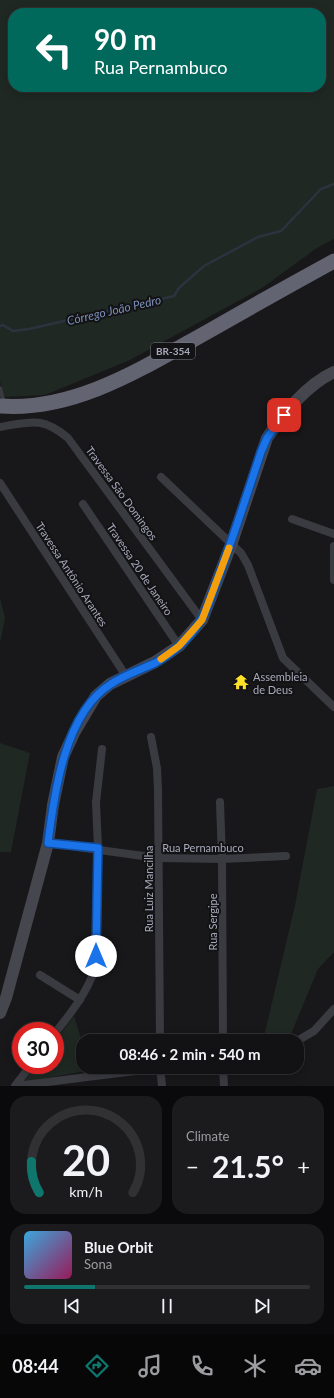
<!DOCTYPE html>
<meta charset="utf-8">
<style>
:root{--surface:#121114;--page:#1b1a1d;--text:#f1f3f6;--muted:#9c9da0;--line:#313134;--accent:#0f766e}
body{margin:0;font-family:Lato,sans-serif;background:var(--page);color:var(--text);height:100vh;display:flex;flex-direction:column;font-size:15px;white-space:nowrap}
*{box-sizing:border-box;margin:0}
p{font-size:13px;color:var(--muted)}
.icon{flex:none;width:22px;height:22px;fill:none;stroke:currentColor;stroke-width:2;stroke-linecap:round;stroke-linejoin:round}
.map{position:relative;height:1086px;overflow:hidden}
.details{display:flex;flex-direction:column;gap:10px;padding:10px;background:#0a090b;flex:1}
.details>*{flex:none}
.hud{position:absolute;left:8px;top:8px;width:318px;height:84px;border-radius:16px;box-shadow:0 2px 10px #0003,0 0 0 1px var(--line);background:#00695c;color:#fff;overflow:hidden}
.speed{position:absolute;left:12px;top:1022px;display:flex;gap:8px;font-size:20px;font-weight:700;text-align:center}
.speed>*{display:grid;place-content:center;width:52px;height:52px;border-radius:50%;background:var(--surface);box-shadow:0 2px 10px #0003,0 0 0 1px var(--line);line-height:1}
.speed .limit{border:6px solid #d22;background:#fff;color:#111}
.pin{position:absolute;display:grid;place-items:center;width:34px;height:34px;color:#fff;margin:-17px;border-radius:8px;box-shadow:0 2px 6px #0006}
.me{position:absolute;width:44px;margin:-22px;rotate:0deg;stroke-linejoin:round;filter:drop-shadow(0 0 3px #0008)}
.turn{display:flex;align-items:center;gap:14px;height:84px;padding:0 20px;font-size:18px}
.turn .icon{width:52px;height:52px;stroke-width:2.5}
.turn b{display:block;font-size:28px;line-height:34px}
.big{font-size:30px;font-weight:700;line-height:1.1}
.details .tile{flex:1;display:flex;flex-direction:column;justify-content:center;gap:6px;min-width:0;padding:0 14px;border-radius:16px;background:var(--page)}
.details .dial{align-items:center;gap:0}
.dial svg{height:104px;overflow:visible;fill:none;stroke:var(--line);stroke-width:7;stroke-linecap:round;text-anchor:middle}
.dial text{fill:var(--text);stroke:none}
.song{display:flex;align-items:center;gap:12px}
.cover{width:48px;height:48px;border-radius:6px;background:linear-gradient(135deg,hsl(200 70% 55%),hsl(330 70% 35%))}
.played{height:4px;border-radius:2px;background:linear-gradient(90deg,var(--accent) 25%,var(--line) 25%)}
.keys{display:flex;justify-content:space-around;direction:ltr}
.heat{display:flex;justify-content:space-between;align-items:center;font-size:22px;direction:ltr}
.details .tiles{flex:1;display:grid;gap:10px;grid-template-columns:1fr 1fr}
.tile:last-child{grid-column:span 2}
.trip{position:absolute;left:76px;top:1034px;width:228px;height:40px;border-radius:16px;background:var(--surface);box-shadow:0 2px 10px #0003,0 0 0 1px var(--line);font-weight:700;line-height:40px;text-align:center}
.menu{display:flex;height:64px;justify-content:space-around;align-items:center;background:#070708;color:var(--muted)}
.menu .icon{width:28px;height:28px}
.menu .selected{color:var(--accent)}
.menu b{font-size:18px;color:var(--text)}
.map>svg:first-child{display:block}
.green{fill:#1f2822;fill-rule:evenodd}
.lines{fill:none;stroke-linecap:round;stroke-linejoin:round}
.stream{stroke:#2c333f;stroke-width:2.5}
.lane{stroke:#3a3a41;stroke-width:4}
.street{stroke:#3a3a41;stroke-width:8}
.secondary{stroke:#46464f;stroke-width:12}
.highway{stroke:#636471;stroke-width:15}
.route-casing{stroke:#114b97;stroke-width:10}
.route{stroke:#1a73e8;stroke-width:7}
.slow{stroke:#f59e0b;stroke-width:7}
.labels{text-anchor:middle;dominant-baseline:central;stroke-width:4;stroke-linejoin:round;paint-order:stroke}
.shield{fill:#131215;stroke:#7b7c89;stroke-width:1}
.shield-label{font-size:10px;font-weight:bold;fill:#a8aabb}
.street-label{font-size:11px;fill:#a8aabb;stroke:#131215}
.poi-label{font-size:11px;fill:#a8aabb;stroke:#131215;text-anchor:start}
.water-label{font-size:12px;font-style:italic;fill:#7c91b9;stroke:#131215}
</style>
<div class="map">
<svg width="334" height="1086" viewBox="0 0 334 1086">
<rect width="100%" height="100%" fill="#18171a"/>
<g class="green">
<path d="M 0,0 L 334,0 L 334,239 L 317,248 L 262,288 L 130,360 L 45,395 L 4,397 L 0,381 ZM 13,13 L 321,13 L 321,87 L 13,87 Z"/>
<polygon points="0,598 5,618 0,643"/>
<polygon points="0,743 30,753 11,852 0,852"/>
<polygon points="334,786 334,952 318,969 289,1039 263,1041 295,905 317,789"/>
<polygon points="74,1016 83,1045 83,1067 90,1067 91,1070 24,1082 36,1065 55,1065 55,1041"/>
</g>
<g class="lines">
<polyline class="stream" points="0,326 3,325 13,331 29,329 174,296 179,288 204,266 258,237 281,231 321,189 334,184"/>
<polyline class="lane" points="0,388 4,403"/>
<g class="street">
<path d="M 0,427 C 30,422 42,416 68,438 L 202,620"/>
<polyline points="161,477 241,553 248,565 283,658 334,707"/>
<polyline points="0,483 126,676"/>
<polyline points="83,504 179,646"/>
<polyline points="292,519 334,534"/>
<polyline points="334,546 334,580"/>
<polyline points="151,737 157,768 158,789 160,1041"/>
<polyline points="220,802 222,859 223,1041"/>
<polyline points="48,843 158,858 222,859 286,856"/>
<polyline points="40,975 80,1000"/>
<path d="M 55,1033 C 71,1013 86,994 95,969 L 98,848 L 96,802 L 102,749"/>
<polyline points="297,1041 314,1031 334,1009"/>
<polyline points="160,1067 162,1086"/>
<polyline points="223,1067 224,1086"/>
<polyline points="15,1086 31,1065"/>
<polyline points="16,1086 167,1067"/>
</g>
<path class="secondary" d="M 0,1013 L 6,998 L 48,843 L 53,805 L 63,757 L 74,733 L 96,696 L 110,684 L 155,662 L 179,646 L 202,620 L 231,545 L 267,438 C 284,413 306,385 334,372"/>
<path class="highway" d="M 0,406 C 76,412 146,366 209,331 C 251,307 292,284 334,261"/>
</g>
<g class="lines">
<defs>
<path id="route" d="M 96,956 L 98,848 L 48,843 C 54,794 65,712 111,684 C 124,675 140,670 155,663 C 173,653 190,638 201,620 C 208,609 212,593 217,581 C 233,538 247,495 261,452 L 267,438 L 284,415"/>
</defs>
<use href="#route" class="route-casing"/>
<use href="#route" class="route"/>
<polyline class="slow" points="161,659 179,646 202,620 229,548"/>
</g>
<defs>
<symbol id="temple-bare" viewBox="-9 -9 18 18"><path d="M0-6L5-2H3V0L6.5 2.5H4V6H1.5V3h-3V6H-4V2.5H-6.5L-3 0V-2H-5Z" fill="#ffe12a" stroke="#131215" stroke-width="2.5" paint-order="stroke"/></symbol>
</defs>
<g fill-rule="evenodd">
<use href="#temple-bare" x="230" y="671" width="22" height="22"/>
</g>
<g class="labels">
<rect class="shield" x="151" y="343" width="44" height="16" rx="3"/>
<g class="shield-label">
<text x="173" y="351">BR-354</text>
</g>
<g class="street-label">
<text transform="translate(122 493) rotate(54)">Travessa São Domingos</text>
<text transform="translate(140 569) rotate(56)">Travessa 20 de Janeiro</text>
<text transform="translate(72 574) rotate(57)">Travessa Antônio Arantes</text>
<text x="203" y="847">Rua Pernambuco</text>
<text transform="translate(148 889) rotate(-90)">Rua Luiz Mancilha</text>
<text transform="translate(212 922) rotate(-90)">Rua Sergipe</text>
</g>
<g class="poi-label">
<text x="253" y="676">Assembleia<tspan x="253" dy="13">de Deus</tspan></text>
</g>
<g class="water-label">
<text transform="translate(114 310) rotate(-13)">Córrego João Pedro</text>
</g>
</g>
</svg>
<div class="speed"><div class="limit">30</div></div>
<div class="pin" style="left:284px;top:415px;background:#d93025"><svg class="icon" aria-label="arrive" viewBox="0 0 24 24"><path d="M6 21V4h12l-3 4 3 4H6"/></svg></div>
<svg class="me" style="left:96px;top:956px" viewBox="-20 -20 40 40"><circle r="19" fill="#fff"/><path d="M0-13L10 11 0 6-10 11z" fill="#1a73e8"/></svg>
<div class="trip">08:46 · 2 min · 540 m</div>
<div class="hud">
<div class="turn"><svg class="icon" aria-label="left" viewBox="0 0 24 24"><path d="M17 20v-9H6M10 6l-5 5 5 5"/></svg><div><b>90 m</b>Rua Pernambuco</div></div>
</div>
</div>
<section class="details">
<div class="tiles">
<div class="tile dial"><svg viewBox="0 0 100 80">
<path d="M14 69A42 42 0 1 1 86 69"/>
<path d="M14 69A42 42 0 0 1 8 45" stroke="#0f766e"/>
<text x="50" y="56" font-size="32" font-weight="700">20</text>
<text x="50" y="72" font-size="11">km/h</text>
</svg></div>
<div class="tile"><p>Climate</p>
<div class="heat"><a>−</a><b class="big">21.5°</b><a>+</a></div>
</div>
<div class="tile">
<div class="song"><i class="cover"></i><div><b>Blue Orbit</b><p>Sona</p></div></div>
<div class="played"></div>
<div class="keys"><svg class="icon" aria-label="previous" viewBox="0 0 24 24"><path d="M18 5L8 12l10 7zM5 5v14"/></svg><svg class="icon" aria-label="pause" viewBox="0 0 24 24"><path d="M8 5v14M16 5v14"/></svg><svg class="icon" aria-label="next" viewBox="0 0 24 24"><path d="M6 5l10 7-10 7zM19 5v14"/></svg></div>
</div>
</div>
</section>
<nav class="menu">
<b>08:44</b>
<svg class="icon selected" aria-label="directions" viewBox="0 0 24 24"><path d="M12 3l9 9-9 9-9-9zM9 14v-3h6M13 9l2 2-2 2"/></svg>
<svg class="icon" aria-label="music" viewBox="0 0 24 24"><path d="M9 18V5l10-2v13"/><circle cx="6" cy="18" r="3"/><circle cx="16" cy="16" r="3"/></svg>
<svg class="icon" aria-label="phone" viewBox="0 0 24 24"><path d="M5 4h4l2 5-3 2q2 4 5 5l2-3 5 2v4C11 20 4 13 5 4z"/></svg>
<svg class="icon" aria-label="climate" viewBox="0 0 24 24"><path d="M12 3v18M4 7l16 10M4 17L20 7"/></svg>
<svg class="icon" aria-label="car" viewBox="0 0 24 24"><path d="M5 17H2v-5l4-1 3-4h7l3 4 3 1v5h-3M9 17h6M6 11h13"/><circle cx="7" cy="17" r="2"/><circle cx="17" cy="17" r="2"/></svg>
</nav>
